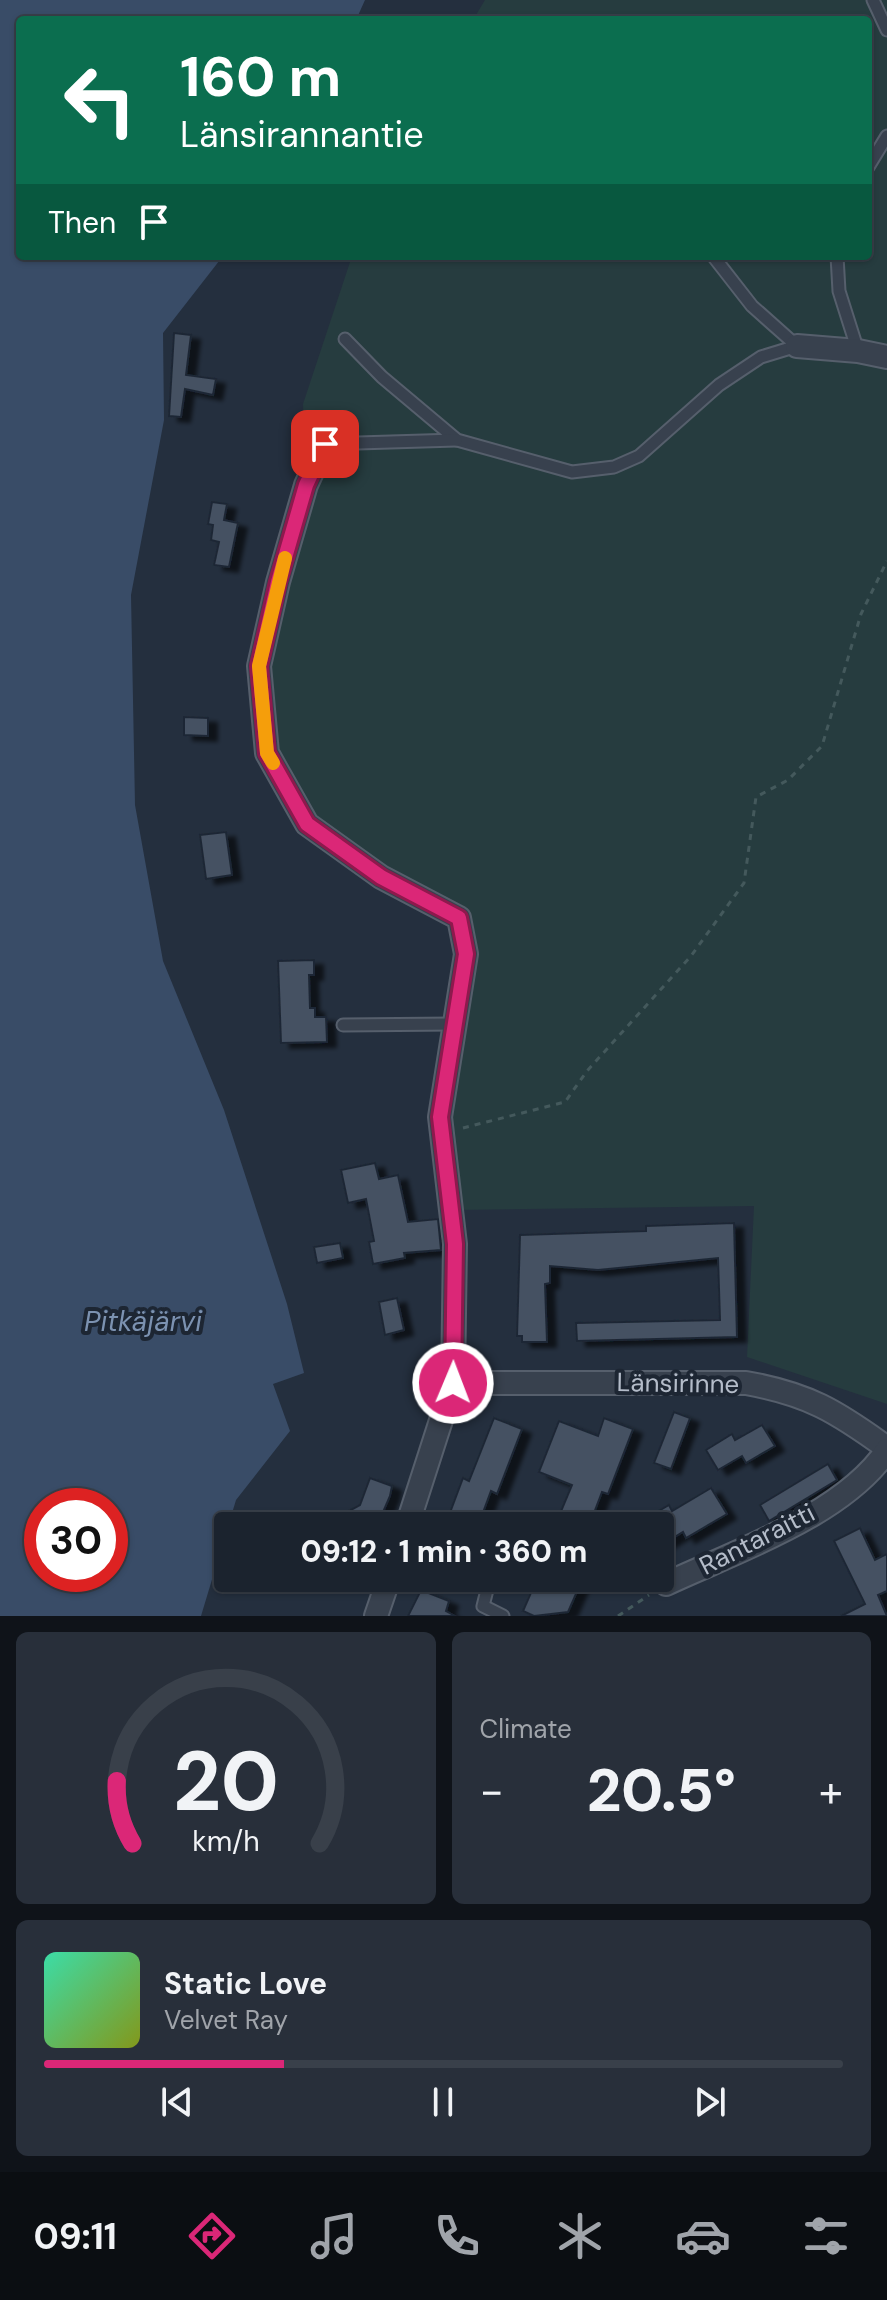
<!DOCTYPE html>
<meta charset="utf-8">
<style>
:root{--surface:#1b232e;--page:#282f3a;--text:#f1f3f6;--muted:#a0a4aa;--line:#39404a;--accent:#db2777}
body{margin:0;font-family:"DM Sans",sans-serif;background:var(--page);color:var(--text);height:100vh;display:flex;flex-direction:column;font-size:30px;white-space:nowrap}
*{box-sizing:border-box;margin:0}
p{font-size:26px;color:var(--muted)}
.icon{flex:none;width:44px;height:44px;fill:none;stroke:currentColor;stroke-width:2;stroke-linecap:round;stroke-linejoin:round}
.map{position:relative;height:1616px;overflow:hidden}
.sheet{display:flex;flex-direction:column;gap:16px;padding:16px;background:#0f1319;flex:1}
.sheet>*{flex:none}
.top-card{position:absolute;left:16px;top:16px;width:856px;height:244px;border-radius:8px;box-shadow:0 2px 6px #0004,0 0 0 2px var(--line);background:#0b6e4f;color:#fff;overflow:hidden}
.speed{position:absolute;left:24px;top:1488px;display:flex;gap:16px;font-size:40px;font-weight:700;text-align:center}
.speed>*{display:grid;place-content:center;width:104px;height:104px;border-radius:50%;background:var(--surface);box-shadow:0 2px 6px #0004,0 0 0 2px var(--line);line-height:1}
.speed .limit{border:12px solid #d22;background:#fff;color:#111}
.pin{position:absolute;display:grid;place-items:center;width:68px;height:68px;color:#fff;margin:-34px;border-radius:16px;box-shadow:0 4px 12px #0006}
.me{position:absolute;width:88px;margin:-44px;rotate:1deg;stroke-linejoin:round;filter:drop-shadow(0 0 6px #0008)}
.turn{display:flex;align-items:center;gap:28px;height:168px;padding:0 32px;font-size:36px}
.turn .icon{width:104px;height:104px;stroke-width:2.5}
.turn b{display:block;font-size:56px;line-height:68px}
.then{display:flex;align-items:center;height:76px;padding:0 32px;background:#0003;gap:16px;font-size:30px}
.big{font-size:60px;font-weight:800;line-height:1.1}
.sheet .card{flex:1;display:flex;flex-direction:column;justify-content:center;gap:12px;min-width:0;padding:0 28px;border-radius:12px;background:var(--page)}
.sheet .dial{align-items:center;gap:0}
.dial svg{height:208px;overflow:visible;fill:none;stroke:var(--line);stroke-width:7;stroke-linecap:round;text-anchor:middle}
.dial text{fill:var(--text);stroke:none}
.song{display:flex;align-items:center;gap:24px}
.cover{width:96px;height:96px;border-radius:12px;background:linear-gradient(135deg,hsl(160 70% 55%),hsl(70 70% 35%))}
.played{height:8px;border-radius:4px;background:linear-gradient(90deg,var(--accent) 30%,var(--line) 30%)}
.keys{display:flex;justify-content:space-around;direction:ltr}
.heat{display:flex;justify-content:space-between;align-items:center;font-size:44px;direction:ltr}
.sheet .tiles{flex:1;display:grid;gap:16px;grid-template-columns:1fr 1fr}
.card:last-child{grid-column:span 2}
.trip{position:absolute;left:214px;top:1512px;width:460px;height:80px;border-radius:8px;background:var(--surface);box-shadow:0 2px 6px #0004,0 0 0 2px var(--line);font-weight:800;line-height:80px;text-align:center}
.dock{display:flex;height:128px;justify-content:space-around;align-items:center;background:#0b0e12;color:var(--muted)}
.dock .icon{width:56px;height:56px}
.dock .current{color:var(--accent)}
.dock b{font-size:36px;color:var(--text)}
.map>svg:first-child{display:block}
.green{fill:#263c3f}
.water{fill:#394c67;fill-rule:evenodd}
.building{fill:#455162;stroke:#1f2835;stroke-width:2;filter:url(#shadow)}
.lines{fill:none;stroke-linecap:round;stroke-linejoin:round}
.lane-casing{stroke:#565f6c;stroke-width:15}
.street-casing{stroke:#565f6c;stroke-width:26}
.path{stroke:#44595c;stroke-width:3;stroke-dasharray:6 6;stroke-linecap:butt}
.lane{stroke:#38414e;stroke-width:11}
.street{stroke:#38414e;stroke-width:22}
.route-casing{stroke:#8e194d;stroke-width:20}
.route{stroke:#db2777;stroke-width:14}
.slow{stroke:#f59e0b;stroke-width:14}
.labels{text-anchor:middle;dominant-baseline:central;stroke-width:8;stroke-linejoin:round;paint-order:stroke}
.street-label{font-size:26px;fill:#b4bcc9;stroke:#1d2633}
.water-label{font-size:28px;font-style:italic;fill:#7c92b1;stroke:#1d2633}
</style>
<div class="map">
<svg width="887" height="1616" viewBox="0 0 887 1616">
<defs>
<filter id="shadow"><feDropShadow dx="9" dy="5" stdDeviation="2" flood-color="#0009"/></filter>
</defs>
<rect width="100%" height="100%" fill="#242f3e"/>
<polygon class="green" points="485,0 887,0 887,1404 747,1357 754,1206 451,1210 442,1134 459,918 307,824 267,753 259,666 306,485 303,404 352,256 868,256 868,20 473,20"/>
<path class="water" d="M 0,0 L 365,0 L 356,20 L 20,20 L 20,256 L 223,256 L 163,333 L 164,420 L 131,595 L 135,805 L 163,961 L 224,1110 L 287,1304 L 304,1373 L 273,1384 L 290,1431 L 236,1500 L 201,1616 L 0,1616 ZM 42,1506 L 110,1506 L 110,1574 L 42,1574 Z"/>
<g class="building">
<polygon points="174,333 191,335 186,375 216,379 213,395 185,389 181,417 169,416"/>
<polygon points="212,502 227,504 224,520 238,523 229,567 214,565 219,542 211,540 213,525 208,524"/>
<polygon points="184,717 208,718 208,736 184,735"/>
<polygon points="226,832 232,875 206,879 200,835"/>
<polygon points="314,960 314,975 309,975 310,1008 315,1008 315,1017 326,1017 327,1042 281,1043 278,961"/>
<polygon points="375,1163 379,1179 398,1175 408,1222 438,1219 441,1250 404,1253 405,1258 373,1264 369,1242 374,1241 366,1199 348,1203 341,1170"/>
<polygon points="734,1223 737,1337 577,1341 576,1323 720,1320 718,1258 598,1270 550,1266 550,1283 545,1284 547,1342 522,1342 522,1336 517,1336 520,1235 646,1231 646,1226"/>
<polygon points="340,1243 343,1258 317,1263 314,1247"/>
<polygon points="397,1298 404,1330 385,1335 379,1302"/>
<polygon points="674,1412 690,1418 671,1469 654,1463"/>
<polygon points="494,1418 522,1429 497,1494 491,1491 478,1526 445,1526 463,1478 469,1481"/>
<polygon points="604,1418 633,1429 608,1494 602,1492 589,1526 585,1526 559,1516 572,1485 539,1472 559,1421 598,1436"/>
<polygon points="762,1425 775,1446 746,1463 742,1456 718,1470 706,1450 732,1434 735,1440"/>
<polygon points="828,1464 837,1480 769,1521 760,1505"/>
<polygon points="370,1478 392,1486 390,1496 377,1526 352,1526 356,1515 347,1512 360,1505"/>
<polygon points="711,1488 727,1514 686,1538 683,1532 660,1546 660,1526 633,1526 669,1505 672,1511"/>
<polygon points="860,1528 875,1560 887,1554 887,1591 878,1595 887,1616 841,1616 865,1604 834,1541"/>
<polygon points="550,1578 583,1578 568,1612 534,1616 523,1611 533,1588 538,1590 541,1582 547,1585"/>
<polygon points="421,1590 449,1601 446,1611 455,1616 408,1616"/>
</g>
<g class="lines">
<defs>
<g id="lane">
<polyline points="873,0 887,30"/>
<polyline points="868,167 887,136"/>
<polyline points="713,256 752,306 797,346"/>
<polyline points="837,256 839,291 858,351"/>
<polyline points="345,339 382,377 457,440 572,472 614,467 639,456 719,385 761,357 797,346"/>
<polyline points="325,444 456,440"/>
<polyline points="343,1025 453,1024"/>
<polyline points="490,1578 483,1606 503,1616"/>
</g>
<g id="street">
<polyline points="797,346 858,351 887,357"/>
<polyline points="325,444 306,485 278,582 259,666 267,753 307,824 381,877 459,918 466,954 440,1117 455,1244 453,1383 407,1526"/>
<path d="M 453,1383 L 746,1383 C 808,1394 836,1411 887,1448"/>
<path d="M 666,1584 C 734,1552 844,1515 887,1450"/>
<polyline points="376,1616 389,1578"/>
</g>
</defs>
<use href="#lane" class="lane-casing"/>
<use href="#street" class="street-casing"/>
<g class="path">
<polyline points="463,1128 565,1102 587,1071 691,956 744,883 756,797 788,780 822,746 861,614 887,561"/>
<polyline points="618,1616 649,1595"/>
</g>
<use href="#lane" class="lane"/>
<use href="#street" class="street"/>
</g>
<g class="lines">
<defs>
<polyline id="route" points="325,444 306,485 278,582 259,666 267,753 307,824 381,877 459,918 466,954 440,1117 455,1244 453,1383"/>
</defs>
<use href="#route" class="route-casing"/>
<use href="#route" class="route"/>
<polyline class="slow" points="273,763 267,753 259,666 285,558"/>
</g>
<g class="labels">
<g class="street-label">
<text transform="translate(678 1383) rotate(1)">Länsirinne</text>
<text transform="translate(757 1539) rotate(-27)">Rantaraitti</text>
</g>
<g class="water-label">
<text x="143" y="1321">Pitkäjärvi</text>
</g>
</g>
</svg>
<div class="speed"><div class="limit">30</div></div>
<div class="pin" style="left:325px;top:444px;background:#d93025"><svg class="icon" aria-label="arrive" viewBox="0 0 24 24"><path d="M6 21V4h12l-3 4 3 4H6"/></svg></div>
<svg class="me" style="left:453px;top:1383px" viewBox="-20 -20 40 40"><circle r="17" fill="#db2777" stroke="#fff" stroke-width="3"/><path d="M0-11L8 9 0 5-8 9z" fill="#fff"/></svg>
<div class="trip">09:12 · 1 min · 360 m</div>
<div class="top-card">
<div class="turn"><svg class="icon" aria-label="left" viewBox="0 0 24 24"><path d="M17 20v-9H6M10 6l-5 5 5 5"/></svg><div><b>160 m</b>Länsirannantie</div></div>
<div class="then">Then<svg class="icon" aria-label="arrive" viewBox="0 0 24 24"><path d="M6 21V4h12l-3 4 3 4H6"/></svg></div>
</div>
</div>
<section class="sheet">
<div class="tiles">
<div class="card dial"><svg viewBox="0 0 100 80">
<path d="M14 69A42 42 0 1 1 86 69"/>
<path d="M14 69A42 42 0 0 1 8 45" stroke="#db2777"/>
<text x="50" y="56" font-size="32" font-weight="700">20</text>
<text x="50" y="72" font-size="11">km/h</text>
</svg></div>
<div class="card"><p>Climate</p>
<div class="heat"><a>−</a><b class="big">20.5°</b><a>+</a></div>
</div>
<div class="card">
<div class="song"><i class="cover"></i><div><b>Static Love</b><p>Velvet Ray</p></div></div>
<div class="played"></div>
<div class="keys"><svg class="icon" aria-label="previous" viewBox="0 0 24 24"><path d="M18 5L8 12l10 7zM5 5v14"/></svg><svg class="icon" aria-label="pause" viewBox="0 0 24 24"><path d="M8 5v14M16 5v14"/></svg><svg class="icon" aria-label="next" viewBox="0 0 24 24"><path d="M6 5l10 7-10 7zM19 5v14"/></svg></div>
</div>
</div>
</section>
<nav class="dock">
<b>09:11</b>
<svg class="icon current" aria-label="directions" viewBox="0 0 24 24"><path d="M12 3l9 9-9 9-9-9zM9 14v-3h6M13 9l2 2-2 2"/></svg>
<svg class="icon" aria-label="music" viewBox="0 0 24 24"><path d="M9 18V5l10-2v13"/><circle cx="6" cy="18" r="3"/><circle cx="16" cy="16" r="3"/></svg>
<svg class="icon" aria-label="phone" viewBox="0 0 24 24"><path d="M5 4h4l2 5-3 2q2 4 5 5l2-3 5 2v4C11 20 4 13 5 4z"/></svg>
<svg class="icon" aria-label="climate" viewBox="0 0 24 24"><path d="M12 3v18M4 7l16 10M4 17L20 7"/></svg>
<svg class="icon" aria-label="car" viewBox="0 0 24 24"><path d="M5 17H2v-5l4-1 3-4h7l3 4 3 1v5h-3M9 17h6M6 11h13"/><circle cx="7" cy="17" r="2"/><circle cx="17" cy="17" r="2"/></svg>
<svg class="icon" aria-label="filters" viewBox="0 0 24 24"><path d="M4 7h16M4 17h16"/><circle cx="9" cy="7" r="2"/><circle cx="15" cy="17" r="2"/></svg>
</nav>
